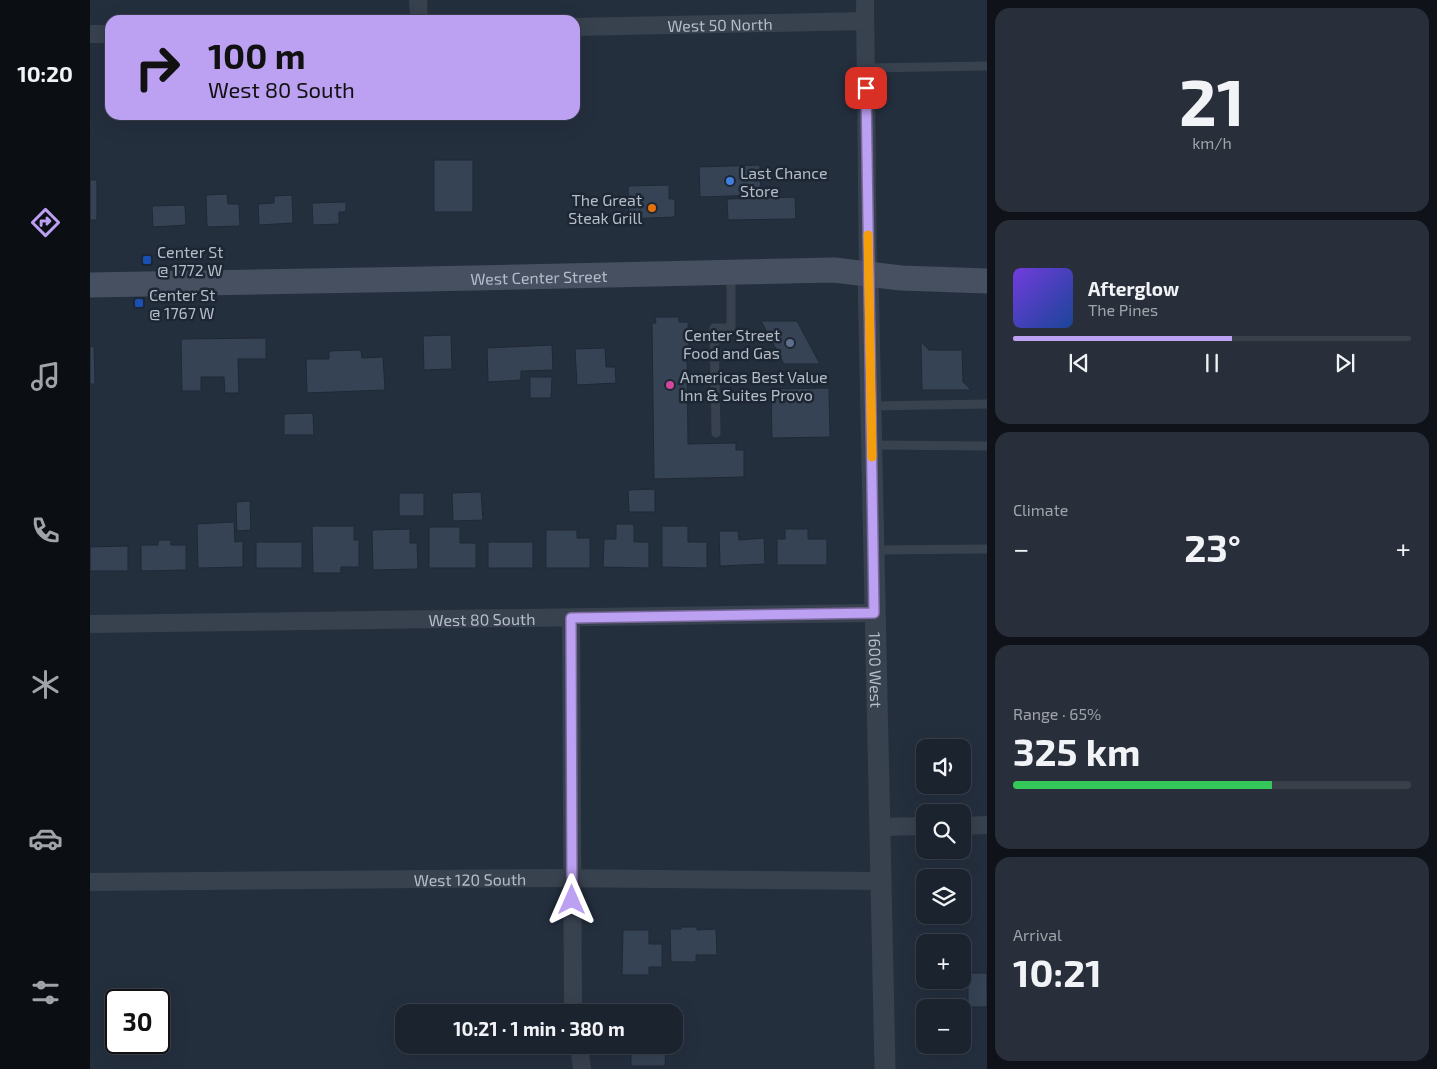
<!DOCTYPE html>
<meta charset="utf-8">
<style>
:root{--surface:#1b232e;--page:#282f3a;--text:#f1f3f6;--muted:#a0a4aa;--line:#39404a;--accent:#bca0f2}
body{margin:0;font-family:"Exo 2",sans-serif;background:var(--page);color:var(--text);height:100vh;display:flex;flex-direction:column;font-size:19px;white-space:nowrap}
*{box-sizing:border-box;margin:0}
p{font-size:16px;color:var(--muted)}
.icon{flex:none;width:28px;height:28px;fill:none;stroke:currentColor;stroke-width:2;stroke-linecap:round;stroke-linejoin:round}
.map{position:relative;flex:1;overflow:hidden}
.panel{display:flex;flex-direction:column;gap:8px;padding:8px;background:#0f1319;width:450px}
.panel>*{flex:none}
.top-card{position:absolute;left:15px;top:15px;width:475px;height:105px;border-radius:15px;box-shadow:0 5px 20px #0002,0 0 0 1px var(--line);background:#bca0f2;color:#111;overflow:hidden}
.fabs{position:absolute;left:826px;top:739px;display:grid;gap:10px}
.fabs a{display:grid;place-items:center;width:55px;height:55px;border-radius:10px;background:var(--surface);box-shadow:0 5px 20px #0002,0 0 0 1px var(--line);font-size:25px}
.speed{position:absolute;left:15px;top:989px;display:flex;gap:10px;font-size:25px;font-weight:700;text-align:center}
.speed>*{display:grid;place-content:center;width:65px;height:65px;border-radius:50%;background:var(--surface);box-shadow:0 5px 20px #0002,0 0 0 1px var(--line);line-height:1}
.speed .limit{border:2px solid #111;border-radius:8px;background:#fff;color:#111}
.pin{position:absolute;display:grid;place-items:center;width:42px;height:42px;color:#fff;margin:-21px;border-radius:10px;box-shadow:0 2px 8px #0006}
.me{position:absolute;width:55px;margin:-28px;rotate:0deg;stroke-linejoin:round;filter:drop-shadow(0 0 4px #0008)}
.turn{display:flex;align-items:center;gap:18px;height:105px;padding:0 20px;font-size:22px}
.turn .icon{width:65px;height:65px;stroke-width:2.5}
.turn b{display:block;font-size:35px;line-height:42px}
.big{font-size:38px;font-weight:700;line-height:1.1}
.panel .card{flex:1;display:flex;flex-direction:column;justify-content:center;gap:8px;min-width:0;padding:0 18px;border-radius:15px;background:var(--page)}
.panel .dial{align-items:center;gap:0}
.dial b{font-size:65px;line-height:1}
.song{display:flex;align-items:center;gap:15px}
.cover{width:60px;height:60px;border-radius:8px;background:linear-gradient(135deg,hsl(260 70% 55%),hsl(220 70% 35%))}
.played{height:5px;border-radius:2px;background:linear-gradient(90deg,var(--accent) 55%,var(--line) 55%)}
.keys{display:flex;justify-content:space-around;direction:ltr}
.heat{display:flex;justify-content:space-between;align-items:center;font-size:28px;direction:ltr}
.charge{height:8px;border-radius:4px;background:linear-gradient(90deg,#34c759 65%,var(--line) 0)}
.trip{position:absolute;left:305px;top:1004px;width:288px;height:50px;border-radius:15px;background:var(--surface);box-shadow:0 5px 20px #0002,0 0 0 1px var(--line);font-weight:700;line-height:50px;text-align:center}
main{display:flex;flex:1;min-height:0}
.tab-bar{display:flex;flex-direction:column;width:90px;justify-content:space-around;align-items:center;background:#0b0e12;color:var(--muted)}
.tab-bar .icon{width:35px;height:35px}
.tab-bar .on{color:var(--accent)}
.tab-bar b{font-size:22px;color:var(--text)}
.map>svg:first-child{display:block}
.building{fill:#364354;stroke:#1f2835}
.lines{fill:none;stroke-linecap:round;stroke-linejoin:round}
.service{stroke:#38414e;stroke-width:9}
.minor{stroke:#38414e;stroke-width:18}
.tertiary{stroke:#38414e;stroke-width:21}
.secondary{stroke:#465061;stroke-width:25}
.route-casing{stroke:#7a689d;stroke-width:12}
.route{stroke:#bca0f2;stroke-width:9}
.slow{stroke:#f59e0b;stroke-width:9}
.shop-dot{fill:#3f7fe0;stroke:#1d2633;stroke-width:2}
.food-dot{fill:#e8710a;stroke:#1d2633;stroke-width:2}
.transit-dot{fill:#1a4fb4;stroke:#1d2633;stroke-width:2}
.service-dot{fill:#5c6f8a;stroke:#1d2633;stroke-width:2}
.hotel-dot{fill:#d1479c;stroke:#1d2633;stroke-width:2}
.labels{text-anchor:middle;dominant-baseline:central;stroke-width:5;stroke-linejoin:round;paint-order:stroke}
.street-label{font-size:16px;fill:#b4bcc9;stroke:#1d2633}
.poi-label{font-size:16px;fill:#b4bcc9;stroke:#1d2633;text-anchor:start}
</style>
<main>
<nav class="tab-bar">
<b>10:20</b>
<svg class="icon on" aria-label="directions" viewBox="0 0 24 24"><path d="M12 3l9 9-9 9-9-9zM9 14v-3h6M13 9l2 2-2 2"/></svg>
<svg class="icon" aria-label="music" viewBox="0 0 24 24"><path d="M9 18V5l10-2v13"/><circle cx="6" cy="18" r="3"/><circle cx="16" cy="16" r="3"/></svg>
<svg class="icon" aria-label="phone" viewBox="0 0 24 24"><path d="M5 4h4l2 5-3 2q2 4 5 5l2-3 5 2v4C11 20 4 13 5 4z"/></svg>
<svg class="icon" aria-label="climate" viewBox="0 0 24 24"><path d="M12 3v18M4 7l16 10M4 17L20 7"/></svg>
<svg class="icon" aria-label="car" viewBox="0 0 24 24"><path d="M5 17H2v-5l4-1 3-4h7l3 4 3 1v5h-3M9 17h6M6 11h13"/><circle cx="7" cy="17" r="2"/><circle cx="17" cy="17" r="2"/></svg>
<svg class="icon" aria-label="filters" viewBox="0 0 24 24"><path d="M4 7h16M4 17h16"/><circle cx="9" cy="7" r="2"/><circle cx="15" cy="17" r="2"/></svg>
</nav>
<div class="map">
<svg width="897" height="1069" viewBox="0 0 897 1069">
<rect width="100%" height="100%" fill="#242f3e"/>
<g class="building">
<rect x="344" y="160" width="39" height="52"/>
<polygon points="670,165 671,195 610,197 609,167"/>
<rect x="0" y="180" width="7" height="40"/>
<polygon points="579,185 579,199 585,199 585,217 539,219 538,186"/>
<polygon points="137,194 138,204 149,204 150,226 117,227 116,195"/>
<polygon points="202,195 203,223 169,225 168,204 184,203 184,196"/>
<polygon points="705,197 706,219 638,220 637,199"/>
<polygon points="256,202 256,212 249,212 249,224 223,225 222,203"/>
<polygon points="95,205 96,225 63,227 62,206"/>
<polygon points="565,317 589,317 589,322 598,322 599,350 597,350 598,444 646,443 646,450 654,450 654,477 564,479 562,323 566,323"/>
<polygon points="671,321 707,321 730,364 694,364"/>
<polygon points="361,335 362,369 334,370 333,336"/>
<polygon points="176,338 176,359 148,359 149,393 135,393 134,377 111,377 111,391 92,391 91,339"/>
<polygon points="831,342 839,350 872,350 873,382 881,390 832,390"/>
<polygon points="462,345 463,370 431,371 431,380 398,382 397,348"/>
<polygon points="4,346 5,384 0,384 0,347"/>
<polygon points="515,348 516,367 525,367 526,383 487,385 485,349"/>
<polygon points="271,350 272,358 293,357 295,390 217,393 216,359 239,359 239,351"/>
<polygon points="440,377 462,377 461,398 440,398"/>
<polygon points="739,388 740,437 682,438 681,389"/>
<polygon points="223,413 224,435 194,435 194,414"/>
<polygon points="565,489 565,512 539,512 538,490"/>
<polygon points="391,492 393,520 363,521 362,493"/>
<rect x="309" y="493" width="25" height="23"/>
<polygon points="160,501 161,530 147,531 146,502"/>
<polygon points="144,522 145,542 153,541 153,567 108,568 107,524"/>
<polygon points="526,524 544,524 544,542 559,542 559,568 513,567 514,539 526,539"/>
<polygon points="222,526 264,526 264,540 269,540 269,567 251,567 251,573 223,573"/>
<polygon points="572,526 598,526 598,542 617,542 617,568 572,567"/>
<polygon points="339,527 370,527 370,543 386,543 386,568 339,568"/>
<polygon points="320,529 320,543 327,543 328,569 283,570 282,530"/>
<polygon points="695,529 718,529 718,539 737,539 737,565 687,565 687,539 695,539"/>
<polygon points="456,530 487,530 487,538 500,538 500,568 456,568"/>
<polygon points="629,531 648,531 649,540 674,538 675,564 630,566"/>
<polygon points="68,540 81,540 81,545 96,545 96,570 51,571 51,545 68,545"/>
<rect x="166" y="542" width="46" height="26"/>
<rect x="398" y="542" width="45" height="26"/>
<polygon points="38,546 38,571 0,571 0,547"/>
<polygon points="591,927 607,927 607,930 626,929 627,955 606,955 606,962 581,962 580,929 591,929"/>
<polygon points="533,930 559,930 559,944 572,944 572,967 559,967 559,975 532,975"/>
<rect x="878" y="973" width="19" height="34"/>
<polygon points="541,1045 576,1045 575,1066 541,1066"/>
</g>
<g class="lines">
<g class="service">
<polyline points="776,68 897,66"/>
<polyline points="781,406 897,404"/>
<polyline points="626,433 624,328 641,328 641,273"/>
<polyline points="782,445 897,446"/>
<polyline points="784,550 897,549"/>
</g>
<g class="minor">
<polyline points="328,0 329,20"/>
<polyline points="775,0 778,275"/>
<path id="s1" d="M 485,27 L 775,21"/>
<polyline points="0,34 20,34"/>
<polyline points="481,618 483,1012"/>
<path id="s2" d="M 0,624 L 784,613"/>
<polyline points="872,826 897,825"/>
<polyline points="790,827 835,826"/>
<path id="s3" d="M 0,882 L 460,878 L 791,881"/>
<polyline points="489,1045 492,1069"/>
</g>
<path class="tertiary" id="s4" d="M 778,275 L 795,1069"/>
<path class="secondary" id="s5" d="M 0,285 L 335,279 L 744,270 L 811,278 L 897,281"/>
</g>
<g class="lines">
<defs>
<polyline id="route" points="482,900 481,618 784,613 776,88"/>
</defs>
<use href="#route" class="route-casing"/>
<use href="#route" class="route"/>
<polyline class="slow" points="778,235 782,457"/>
</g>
<circle class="shop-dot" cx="640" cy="181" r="5"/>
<circle class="food-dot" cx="562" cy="208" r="5"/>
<g class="transit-dot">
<rect x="52" y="255" width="10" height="10" rx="2.5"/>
<rect x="44" y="298" width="10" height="10" rx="2.5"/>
</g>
<circle class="service-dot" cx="700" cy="343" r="5"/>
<circle class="hotel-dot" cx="580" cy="385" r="5"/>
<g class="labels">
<g class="street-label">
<text stroke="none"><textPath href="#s1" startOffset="145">West 50 North</textPath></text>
<text stroke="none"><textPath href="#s5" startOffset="449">West Center Street</textPath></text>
<text stroke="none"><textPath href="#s2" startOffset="392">West 80 South</textPath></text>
<text stroke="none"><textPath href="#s4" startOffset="395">1600 West</textPath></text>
<text stroke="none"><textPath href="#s3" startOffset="380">West 120 South</textPath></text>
</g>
<g class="poi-label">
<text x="650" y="172">Last Chance<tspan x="650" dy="18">Store</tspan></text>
<text x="552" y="199" text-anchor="end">The Great<tspan x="552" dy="18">Steak Grill</tspan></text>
<text x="67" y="251">Center St<tspan x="67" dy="18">@ 1772 W</tspan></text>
<text x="59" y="294">Center St<tspan x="59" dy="18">@ 1767 W</tspan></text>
<text x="690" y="334" text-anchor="end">Center Street<tspan x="690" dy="18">Food and Gas</tspan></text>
<text x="590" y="376">Americas Best Value<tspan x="590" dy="18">Inn &amp; Suites Provo</tspan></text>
</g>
</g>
</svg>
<div class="fabs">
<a><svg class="icon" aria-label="sound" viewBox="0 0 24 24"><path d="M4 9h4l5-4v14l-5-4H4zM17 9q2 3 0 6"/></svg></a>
<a><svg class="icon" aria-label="search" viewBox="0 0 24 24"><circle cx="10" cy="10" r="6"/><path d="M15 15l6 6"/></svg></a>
<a><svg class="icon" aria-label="layers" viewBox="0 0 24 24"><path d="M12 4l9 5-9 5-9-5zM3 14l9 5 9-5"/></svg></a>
<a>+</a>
<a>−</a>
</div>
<div class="speed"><div class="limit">30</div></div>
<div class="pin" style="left:776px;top:88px;background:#d93025"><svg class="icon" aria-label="arrive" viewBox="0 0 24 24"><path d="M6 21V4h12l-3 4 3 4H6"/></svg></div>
<svg class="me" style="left:482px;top:900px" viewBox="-20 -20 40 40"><path d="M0-17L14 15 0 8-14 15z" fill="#bca0f2" stroke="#fff" stroke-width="4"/></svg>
<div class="trip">10:21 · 1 min · 380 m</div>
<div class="top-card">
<div class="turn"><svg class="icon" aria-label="right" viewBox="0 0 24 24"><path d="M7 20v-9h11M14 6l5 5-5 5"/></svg><div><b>100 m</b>West 80 South</div></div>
</div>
</div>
<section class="panel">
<div class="card dial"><b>21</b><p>km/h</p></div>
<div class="card">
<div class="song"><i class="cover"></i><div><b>Afterglow</b><p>The Pines</p></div></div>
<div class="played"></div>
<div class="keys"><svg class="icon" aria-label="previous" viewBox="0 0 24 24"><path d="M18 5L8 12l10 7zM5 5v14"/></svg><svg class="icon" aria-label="pause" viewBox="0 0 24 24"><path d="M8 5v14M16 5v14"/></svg><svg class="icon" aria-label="next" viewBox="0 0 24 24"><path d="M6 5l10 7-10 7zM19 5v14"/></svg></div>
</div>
<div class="card"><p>Climate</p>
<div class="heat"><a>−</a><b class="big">23°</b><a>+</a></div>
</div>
<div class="card"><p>Range · 65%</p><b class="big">325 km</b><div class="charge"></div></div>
<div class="card"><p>Arrival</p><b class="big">10:21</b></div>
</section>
</main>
